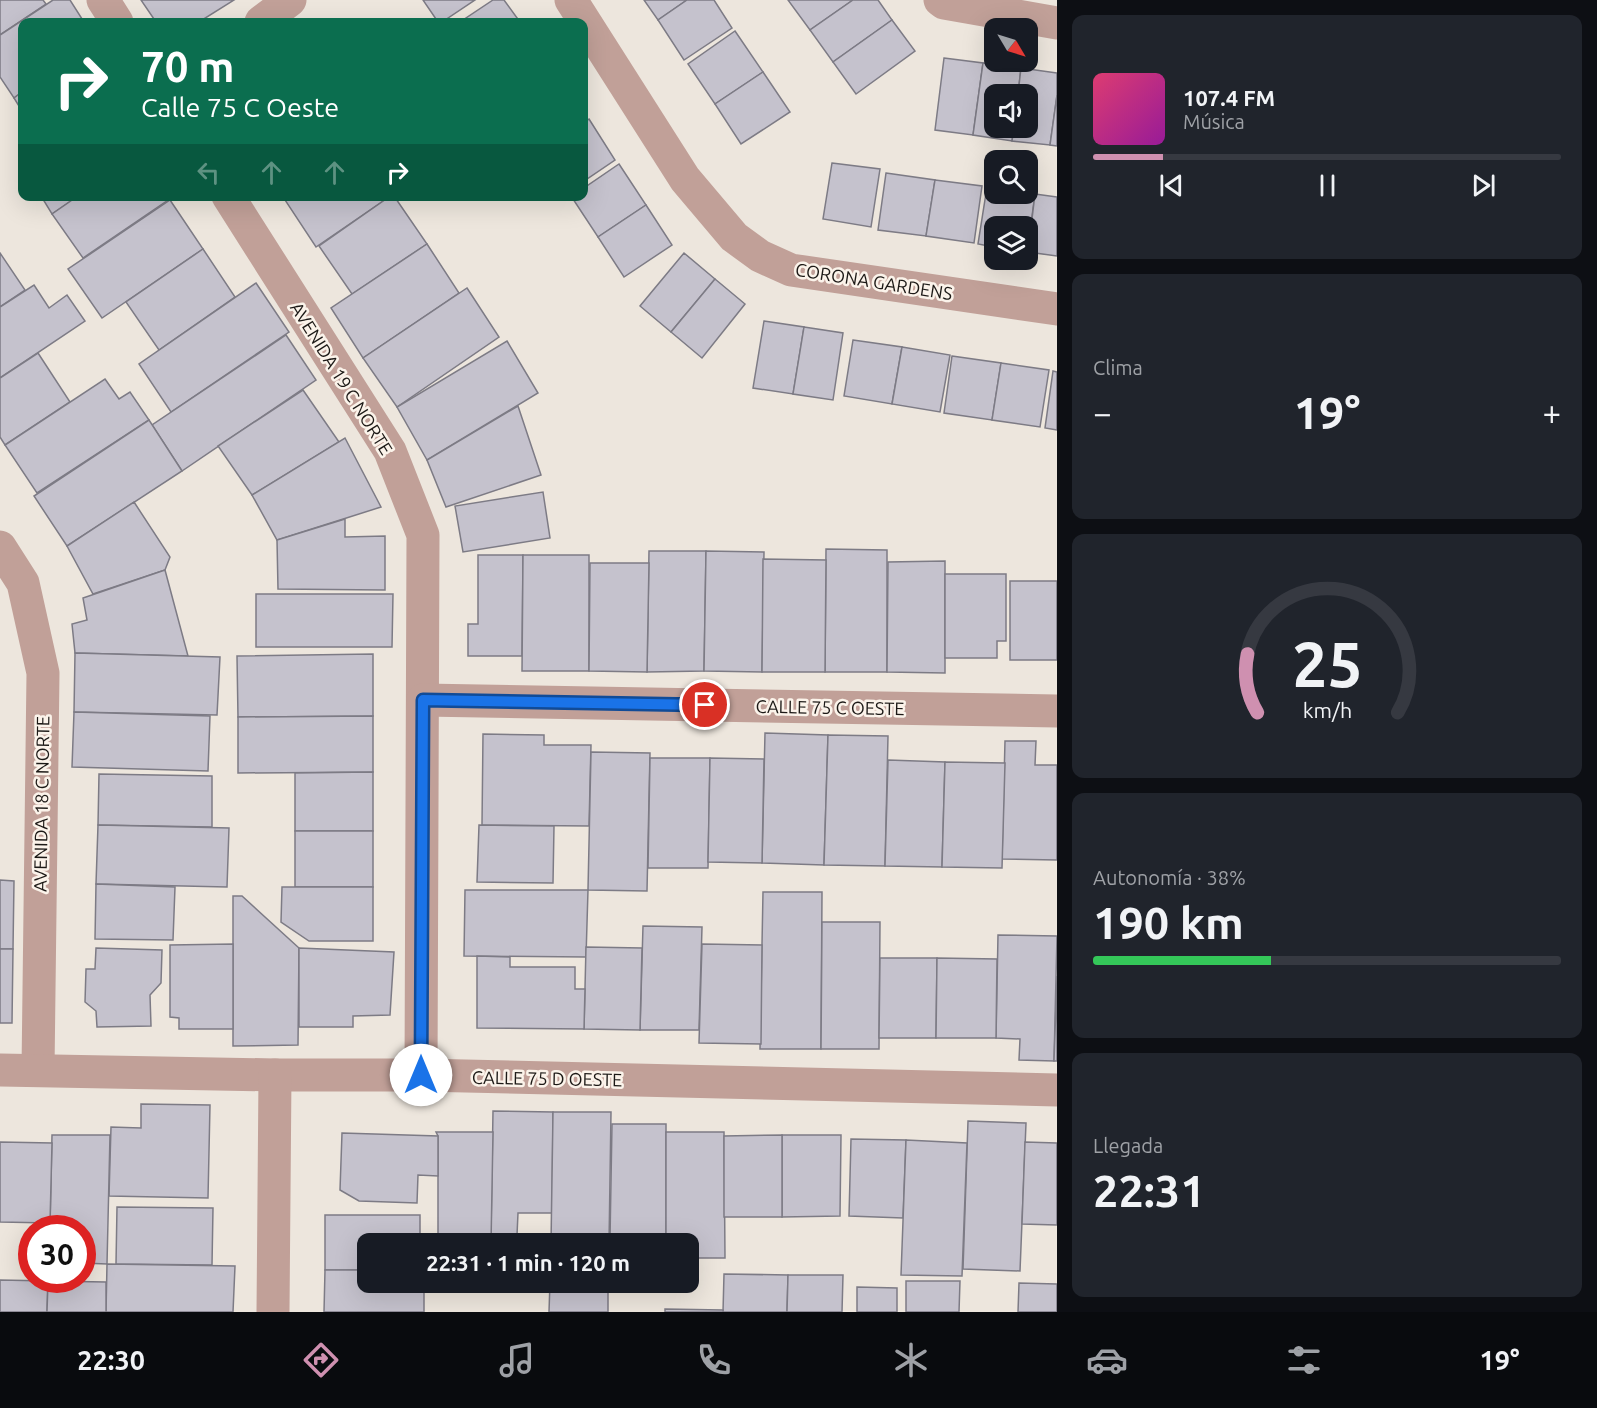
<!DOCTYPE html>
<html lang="es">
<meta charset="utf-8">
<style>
:root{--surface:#171b24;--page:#20242c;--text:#f1f3f6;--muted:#9ea1a6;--line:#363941;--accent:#cf90b0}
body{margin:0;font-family:Ubuntu,sans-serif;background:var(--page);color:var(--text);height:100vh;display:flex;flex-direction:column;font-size:22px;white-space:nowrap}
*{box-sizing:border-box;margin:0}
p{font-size:20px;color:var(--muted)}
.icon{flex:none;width:33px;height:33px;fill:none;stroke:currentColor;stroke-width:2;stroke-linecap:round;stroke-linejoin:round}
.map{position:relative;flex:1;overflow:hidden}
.drawer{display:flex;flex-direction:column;gap:15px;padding:15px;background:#0d0f14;width:540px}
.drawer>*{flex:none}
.banner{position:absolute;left:18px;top:18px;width:570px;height:183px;border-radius:12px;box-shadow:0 6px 24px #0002;background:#0b6e4f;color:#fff;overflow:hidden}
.needle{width:39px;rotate:128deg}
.controls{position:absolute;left:984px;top:18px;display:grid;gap:12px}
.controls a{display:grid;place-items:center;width:54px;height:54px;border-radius:12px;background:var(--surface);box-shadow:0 6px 24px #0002;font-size:30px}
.speed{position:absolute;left:18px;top:1215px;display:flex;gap:12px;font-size:30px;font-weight:700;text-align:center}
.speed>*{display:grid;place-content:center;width:78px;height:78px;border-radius:50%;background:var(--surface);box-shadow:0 6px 24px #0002;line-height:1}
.speed .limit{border:9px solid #d22;background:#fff;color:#111}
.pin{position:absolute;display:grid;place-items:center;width:51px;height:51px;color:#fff;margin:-26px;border:3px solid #fff;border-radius:50%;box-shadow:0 2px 6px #0007}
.me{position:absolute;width:66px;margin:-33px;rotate:0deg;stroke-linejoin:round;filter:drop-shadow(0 0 4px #0008)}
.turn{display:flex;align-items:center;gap:21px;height:126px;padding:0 24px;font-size:27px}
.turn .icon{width:78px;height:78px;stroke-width:2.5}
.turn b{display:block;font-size:42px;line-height:51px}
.lanes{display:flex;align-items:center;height:57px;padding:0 24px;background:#0003;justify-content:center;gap:30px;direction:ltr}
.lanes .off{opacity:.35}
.big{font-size:45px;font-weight:600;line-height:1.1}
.drawer .tile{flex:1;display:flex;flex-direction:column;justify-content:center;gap:9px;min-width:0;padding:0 21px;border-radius:12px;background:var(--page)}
.drawer .dial{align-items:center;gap:0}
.dial svg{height:156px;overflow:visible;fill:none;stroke:var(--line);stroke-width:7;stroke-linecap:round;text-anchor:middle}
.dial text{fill:var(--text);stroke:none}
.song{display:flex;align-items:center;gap:18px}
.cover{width:72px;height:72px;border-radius:9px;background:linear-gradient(135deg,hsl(340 70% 55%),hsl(300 70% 35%))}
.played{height:6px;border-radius:3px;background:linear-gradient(90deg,var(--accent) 15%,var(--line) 15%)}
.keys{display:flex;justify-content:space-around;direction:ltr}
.heat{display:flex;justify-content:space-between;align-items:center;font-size:33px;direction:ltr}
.charge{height:9px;border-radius:4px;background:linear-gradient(90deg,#34c759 38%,var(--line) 0)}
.trip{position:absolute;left:357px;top:1233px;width:342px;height:60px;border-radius:12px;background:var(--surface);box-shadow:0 6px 24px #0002;font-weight:600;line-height:60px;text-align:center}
.dock{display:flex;height:96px;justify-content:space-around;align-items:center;background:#090b0e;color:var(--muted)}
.dock .icon{width:42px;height:42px}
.dock .selected{color:var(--accent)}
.dock b{font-size:27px;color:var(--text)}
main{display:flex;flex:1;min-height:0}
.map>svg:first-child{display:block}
.building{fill:#c5c2cd;stroke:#7d7b85;stroke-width:1.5}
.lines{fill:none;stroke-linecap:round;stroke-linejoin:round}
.minor{stroke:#c1a098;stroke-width:33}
.route-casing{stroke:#114b97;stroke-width:15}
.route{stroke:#1a73e8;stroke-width:10}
.labels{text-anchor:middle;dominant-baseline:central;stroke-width:5;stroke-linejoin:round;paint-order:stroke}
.street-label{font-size:18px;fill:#1c1916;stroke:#fbf3ea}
</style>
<main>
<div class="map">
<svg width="1057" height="1312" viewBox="0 0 1057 1312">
<rect width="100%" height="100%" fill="#ede6dd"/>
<g class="building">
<polygon points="0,0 43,0 46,4 0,35"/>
<polygon points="53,0 70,0 84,22 22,22 22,92 14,98 0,77 0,35"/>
<polygon points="141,0 234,0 199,22 156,22"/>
<polygon points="423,0 475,0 442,22 438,22"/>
<polygon points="493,0 504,0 520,22 460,22"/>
<polygon points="644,0 687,0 658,20"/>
<polygon points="687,0 714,0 732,28 684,60 658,20"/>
<polygon points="788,0 853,0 810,30"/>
<polygon points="853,0 878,0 892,20 833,62 810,30"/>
<polygon points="892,20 915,51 856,94 833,62"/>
<polygon points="735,31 763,72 715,104 688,64"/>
<polygon points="944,58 983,63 973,135 935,130"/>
<polygon points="983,63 1021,68 1018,94 994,94 994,128 1014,128 1012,141 973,135"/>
<polygon points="1021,68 1057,73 1057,95 1050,145 1012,141 1014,128 1028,128 1028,94 1018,94"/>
<polygon points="763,72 790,112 741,144 715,104"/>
<polygon points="22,92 22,111 14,98"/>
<polygon points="1057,95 1057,146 1050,145"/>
<polygon points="589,119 615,160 584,181 584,123"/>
<polygon points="832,163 880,169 871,227 823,219"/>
<polygon points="619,164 646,205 598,237 571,196 584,196 584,188"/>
<polygon points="886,173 935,180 926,236 878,230"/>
<polygon points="935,180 982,186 974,243 926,236"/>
<polygon points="987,187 994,189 994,194 1035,194 1028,246 1028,226 994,226 994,247 978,244"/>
<polygon points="1035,194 1057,197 1057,256 1028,252"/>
<polygon points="41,196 78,196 52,214"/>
<polygon points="78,196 174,196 83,258 52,214"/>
<polygon points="290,196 389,196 389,197 316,247 285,200"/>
<polygon points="394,196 427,244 352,294 319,246 389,197"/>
<polygon points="170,200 203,249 102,318 68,269"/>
<polygon points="646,205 672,245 624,277 598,237"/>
<polygon points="427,244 459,293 363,358 331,308"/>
<polygon points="203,249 235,297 159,350 126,302"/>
<polygon points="0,253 25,290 0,307"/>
<polygon points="684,253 715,279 671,332 640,306"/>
<polygon points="715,279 745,304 702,358 671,332"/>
<polygon points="256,283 289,332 171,412 139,364"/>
<polygon points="34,285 49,308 67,295 85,321 0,378 0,307"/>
<polygon points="467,288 499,337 397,407 363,358"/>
<polygon points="764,321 804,327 793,394 753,388"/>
<polygon points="804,327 843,333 833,400 793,394"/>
<polygon points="286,335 316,380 182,471 152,425"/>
<polygon points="853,340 902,347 892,404 844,396"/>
<polygon points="507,341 538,393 427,460 397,407"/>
<polygon points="902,347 950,355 940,412 892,404"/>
<polygon points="38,353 70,402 5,445 0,437 0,378"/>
<polygon points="952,356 1001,363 992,420 944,413"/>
<polygon points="1001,363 1049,370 1040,427 992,420"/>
<polygon points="1053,371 1057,372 1057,430 1045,428"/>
<polygon points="105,379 119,399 130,392 149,420 37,493 5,445"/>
<polygon points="303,390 339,442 252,495 218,446"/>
<polygon points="518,406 541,475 446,507 427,460"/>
<polygon points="149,420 182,471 67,546 34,496"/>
<polygon points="345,438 381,507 277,540 252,495"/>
<polygon points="543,492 550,538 463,552 455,506"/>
<polygon points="134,502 170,557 165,570 93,594 67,546"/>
<polygon points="345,519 345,537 385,536 385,590 278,589 277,540"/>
<polygon points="826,549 887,550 887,672 825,672"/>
<polygon points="649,551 706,551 704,671 647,672"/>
<polygon points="706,551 764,552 762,672 704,671"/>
<polygon points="478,555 523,555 522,656 468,656 468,624 478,624"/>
<polygon points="523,555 589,555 589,671 522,671"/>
<polygon points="763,559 826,560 825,672 762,672"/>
<polygon points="945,561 945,673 887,672 888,562"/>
<polygon points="590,563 649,563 647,672 589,671"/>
<polygon points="165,570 188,656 75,653 72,624 87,620 83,598"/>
<polygon points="945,574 1006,574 1006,641 997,641 997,658 945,658"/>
<rect x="1010" y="581" width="47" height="79"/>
<polygon points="256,594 393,594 392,647 256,647"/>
<polygon points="75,653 220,657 217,715 74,712"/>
<polygon points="373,654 373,716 238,717 237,656"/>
<polygon points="74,712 210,716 208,771 72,767"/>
<polygon points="373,716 373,772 238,773 238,717"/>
<polygon points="765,733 828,735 824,865 762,863"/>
<polygon points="483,734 544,735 544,745 591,745 589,826 482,825"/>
<polygon points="828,735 888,736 885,866 824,865"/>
<polygon points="1005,741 1036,741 1035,765 1057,765 1057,860 1002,859"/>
<polygon points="591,752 650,753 647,891 588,890"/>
<polygon points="650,758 710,758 708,868 648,868"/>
<polygon points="710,758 764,759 762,863 708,862"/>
<polygon points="888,760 945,762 942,867 885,866"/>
<polygon points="945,762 1005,763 1002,868 942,867"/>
<polygon points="373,772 373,831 295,831 295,773"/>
<polygon points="99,774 212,776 212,827 98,825"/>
<polygon points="98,825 229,828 227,887 96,884"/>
<polygon points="479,825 554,826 553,883 477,882"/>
<rect x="295" y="831" width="78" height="56"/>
<polygon points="0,880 14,881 13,949 0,949"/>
<polygon points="96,884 175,887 173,940 95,939"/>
<polygon points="282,887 373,887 373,941 309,941 281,922"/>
<polygon points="465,890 588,890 586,957 464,956"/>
<polygon points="763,892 822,892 821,1049 760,1049"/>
<polygon points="233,896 242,896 299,948 298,1045 233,1046"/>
<polygon points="822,922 880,922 879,1049 821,1049"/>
<polygon points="643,926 702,927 699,1030 640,1030"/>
<polygon points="998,935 1057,936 1054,1061 1019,1060 1020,1039 996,1038"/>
<polygon points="233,944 233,1029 179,1029 179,1018 170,1017 170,945"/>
<polygon points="702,944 762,945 761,1044 699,1043"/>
<polygon points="586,947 642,948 640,1030 584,1029"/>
<polygon points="96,948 162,950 161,983 150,995 151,1026 97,1027 96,1011 85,1002 86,969 95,969"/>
<polygon points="299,948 394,952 390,1015 353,1016 353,1027 299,1027"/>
<polygon points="0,949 13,949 12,1023 0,1023"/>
<polygon points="477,956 510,957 510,967 575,967 575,989 585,989 584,1029 477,1028"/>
<polygon points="880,958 937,958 936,1038 879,1038"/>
<polygon points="937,958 997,959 996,1038 936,1038"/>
<polygon points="1057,976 1057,1061 1054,1061"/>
<polygon points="141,1104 210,1105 208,1198 109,1196 111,1127 141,1128"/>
<polygon points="493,1111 553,1112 552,1213 518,1213 517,1235 491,1234"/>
<polygon points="553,1112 611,1112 609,1244 551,1244"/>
<polygon points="968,1121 1026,1123 1020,1271 963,1269"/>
<polygon points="612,1124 666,1124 666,1239 610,1239"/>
<polygon points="436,1132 493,1132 491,1244 438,1243 438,1136"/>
<polygon points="666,1132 724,1132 725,1258 688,1258 688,1244 666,1244"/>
<polygon points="342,1133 438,1136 438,1176 418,1175 417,1203 359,1201 340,1190"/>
<polygon points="52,1135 110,1135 107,1264 82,1263 82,1228 50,1228"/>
<polygon points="782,1135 841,1135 840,1216 782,1217"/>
<polygon points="782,1135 782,1217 724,1217 724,1136"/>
<polygon points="851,1139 906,1140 903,1218 849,1216"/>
<polygon points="906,1140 967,1143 962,1276 901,1275"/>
<polygon points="0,1142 52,1143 50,1223 0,1222"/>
<polygon points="1025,1142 1057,1143 1057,1225 1022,1224"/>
<polygon points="117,1207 213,1208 212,1265 116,1264"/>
<polygon points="325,1215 420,1215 420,1244 368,1244 368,1270 325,1270"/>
<polygon points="107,1264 235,1266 233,1312 106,1312"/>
<polygon points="325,1270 368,1270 368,1282 424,1282 424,1312 324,1312"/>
<polygon points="724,1274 788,1275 787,1312 723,1312"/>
<polygon points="788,1275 843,1275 842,1312 787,1312"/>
<polygon points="0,1280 48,1281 47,1312 0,1312"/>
<polygon points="48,1281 106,1282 106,1312 47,1312"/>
<polygon points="906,1281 960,1281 959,1312 906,1312"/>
<polygon points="550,1282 608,1282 608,1312 549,1312"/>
<polygon points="1019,1283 1057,1284 1057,1312 1018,1312"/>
<polygon points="857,1287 897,1288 897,1312 857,1312"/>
<polygon points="665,1309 723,1310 723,1312 665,1312"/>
</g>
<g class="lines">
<g class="minor">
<polyline points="103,0 117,22"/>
<polyline points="571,0 685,179 734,237 760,256 791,270 1057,309"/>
<polyline points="940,0 944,3 1057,23"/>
<polyline points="261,22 290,0"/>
<polyline points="228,196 390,451 423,535 421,1075"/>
<polyline points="0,547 23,583 43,673 38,1070"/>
<polyline points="423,700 1057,711"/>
<polyline points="0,1070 275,1075 421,1075 1057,1090"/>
<polyline points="273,1312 275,1075"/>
</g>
</g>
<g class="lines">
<defs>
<polyline id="route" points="421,1075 423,700 705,705"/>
</defs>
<use href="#route" class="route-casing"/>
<use href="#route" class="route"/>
</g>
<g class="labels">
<g class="street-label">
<text transform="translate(874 281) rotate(9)">CORONA GARDENS</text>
<text transform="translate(342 378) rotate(58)">AVENIDA 19 C NORTE</text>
<text transform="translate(830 707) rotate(1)">CALLE 75 C OESTE</text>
<text transform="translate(41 804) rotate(-89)">AVENIDA 18 C NORTE</text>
<text transform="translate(547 1078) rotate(1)">CALLE 75 D OESTE</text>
</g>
</g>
</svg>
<div class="controls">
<a><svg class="needle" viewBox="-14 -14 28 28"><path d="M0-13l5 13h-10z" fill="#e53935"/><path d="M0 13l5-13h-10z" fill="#9ea1a6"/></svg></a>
<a><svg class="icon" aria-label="sound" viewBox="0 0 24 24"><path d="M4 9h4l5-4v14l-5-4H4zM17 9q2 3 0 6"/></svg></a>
<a><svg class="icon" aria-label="search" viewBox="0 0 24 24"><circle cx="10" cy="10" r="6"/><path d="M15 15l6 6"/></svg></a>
<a><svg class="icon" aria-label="layers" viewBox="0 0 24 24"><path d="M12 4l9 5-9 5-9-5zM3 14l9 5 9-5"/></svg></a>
</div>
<div class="speed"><div class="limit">30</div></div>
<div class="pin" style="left:705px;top:705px;background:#d93025"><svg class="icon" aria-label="arrive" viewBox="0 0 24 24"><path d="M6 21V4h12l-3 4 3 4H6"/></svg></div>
<svg class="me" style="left:421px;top:1075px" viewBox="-20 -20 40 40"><circle r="19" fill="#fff"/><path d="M0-13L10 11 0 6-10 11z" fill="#1a73e8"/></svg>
<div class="trip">22:31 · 1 min · 120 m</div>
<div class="banner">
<div class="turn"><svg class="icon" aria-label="right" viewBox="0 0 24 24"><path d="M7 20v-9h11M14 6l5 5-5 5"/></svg><div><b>70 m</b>Calle 75 C Oeste</div></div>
<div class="lanes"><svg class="icon off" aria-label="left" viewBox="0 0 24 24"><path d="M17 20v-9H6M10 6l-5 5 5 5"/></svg><svg class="icon off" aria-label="ahead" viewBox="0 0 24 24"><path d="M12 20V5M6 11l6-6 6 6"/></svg><svg class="icon off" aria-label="ahead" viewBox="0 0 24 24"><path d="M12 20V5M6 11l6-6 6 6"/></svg><svg class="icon" aria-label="right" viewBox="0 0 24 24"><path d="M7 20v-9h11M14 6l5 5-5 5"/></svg></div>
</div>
</div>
<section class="drawer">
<div class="tile">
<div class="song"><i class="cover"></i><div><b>107.4 FM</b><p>Música</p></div></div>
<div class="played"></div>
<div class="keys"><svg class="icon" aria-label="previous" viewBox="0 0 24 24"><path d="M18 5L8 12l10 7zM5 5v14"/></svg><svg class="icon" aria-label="pause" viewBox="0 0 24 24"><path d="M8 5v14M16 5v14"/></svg><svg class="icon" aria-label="next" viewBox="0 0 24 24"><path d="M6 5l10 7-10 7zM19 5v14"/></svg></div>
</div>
<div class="tile"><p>Clima</p>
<div class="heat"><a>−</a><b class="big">19°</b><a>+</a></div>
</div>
<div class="tile dial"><svg viewBox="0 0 100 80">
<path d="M14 69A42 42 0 1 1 86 69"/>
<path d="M14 69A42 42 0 0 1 9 39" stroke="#cf90b0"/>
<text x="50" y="56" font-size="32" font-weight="700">25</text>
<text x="50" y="72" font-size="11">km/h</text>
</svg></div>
<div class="tile"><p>Autonomía · 38%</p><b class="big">190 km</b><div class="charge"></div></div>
<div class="tile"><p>Llegada</p><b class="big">22:31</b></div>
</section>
</main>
<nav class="dock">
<b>22:30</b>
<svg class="icon selected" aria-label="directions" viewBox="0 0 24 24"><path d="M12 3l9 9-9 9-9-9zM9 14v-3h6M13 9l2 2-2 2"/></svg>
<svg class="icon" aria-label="music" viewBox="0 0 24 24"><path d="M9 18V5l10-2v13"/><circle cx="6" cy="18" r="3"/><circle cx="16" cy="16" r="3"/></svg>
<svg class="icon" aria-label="phone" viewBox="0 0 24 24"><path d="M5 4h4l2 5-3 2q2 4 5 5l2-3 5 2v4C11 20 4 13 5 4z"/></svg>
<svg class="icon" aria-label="climate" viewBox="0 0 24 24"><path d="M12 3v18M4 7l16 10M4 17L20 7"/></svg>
<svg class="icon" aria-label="car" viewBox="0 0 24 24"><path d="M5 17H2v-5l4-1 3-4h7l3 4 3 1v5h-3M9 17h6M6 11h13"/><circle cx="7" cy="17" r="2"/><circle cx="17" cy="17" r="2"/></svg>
<svg class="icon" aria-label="filters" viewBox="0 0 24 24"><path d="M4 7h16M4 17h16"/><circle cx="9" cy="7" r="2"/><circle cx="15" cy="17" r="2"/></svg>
<b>19°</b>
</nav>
